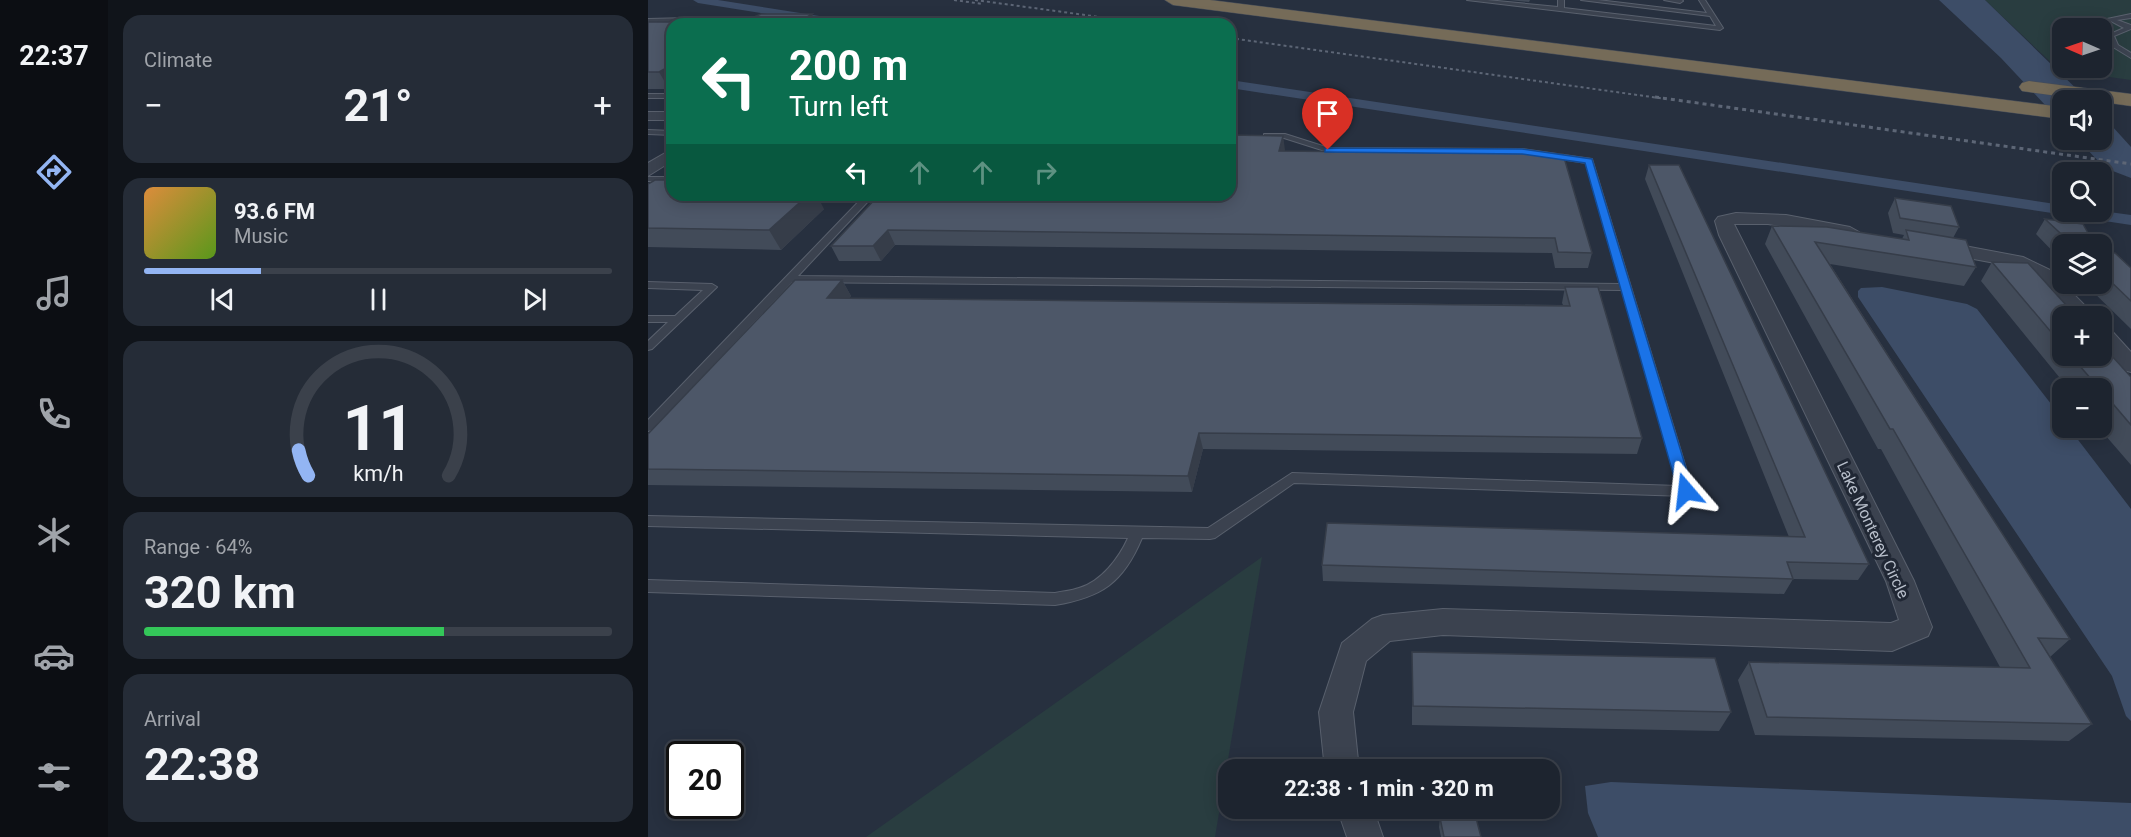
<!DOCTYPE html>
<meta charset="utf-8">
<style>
:root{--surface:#1d242f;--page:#252c37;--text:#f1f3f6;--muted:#a0a4aa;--line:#3b414b;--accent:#93b5f3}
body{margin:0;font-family:Roboto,sans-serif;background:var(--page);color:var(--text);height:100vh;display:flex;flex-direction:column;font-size:22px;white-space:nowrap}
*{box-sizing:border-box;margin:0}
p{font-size:20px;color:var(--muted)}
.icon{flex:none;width:33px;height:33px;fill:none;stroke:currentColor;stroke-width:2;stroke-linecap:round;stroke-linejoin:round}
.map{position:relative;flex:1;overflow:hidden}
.panel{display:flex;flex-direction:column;gap:15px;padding:15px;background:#10141a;width:540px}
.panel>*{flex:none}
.top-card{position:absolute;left:18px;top:18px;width:570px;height:183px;border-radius:18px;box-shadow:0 3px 15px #0003,0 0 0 2px var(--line);background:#0b6e4f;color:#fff;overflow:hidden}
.needle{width:39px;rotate:272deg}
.controls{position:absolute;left:1404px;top:18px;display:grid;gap:12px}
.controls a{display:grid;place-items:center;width:60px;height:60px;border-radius:12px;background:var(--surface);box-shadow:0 3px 15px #0003,0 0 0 2px var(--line);font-size:30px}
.speed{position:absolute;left:18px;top:741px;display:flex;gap:12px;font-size:30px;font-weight:700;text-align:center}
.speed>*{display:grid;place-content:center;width:78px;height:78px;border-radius:50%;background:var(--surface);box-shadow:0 3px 15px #0003,0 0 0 2px var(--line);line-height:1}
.speed .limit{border:3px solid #111;border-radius:9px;background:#fff;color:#111}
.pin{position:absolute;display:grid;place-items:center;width:51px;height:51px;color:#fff;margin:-62px -26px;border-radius:50% 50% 50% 0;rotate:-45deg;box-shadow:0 0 6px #0007}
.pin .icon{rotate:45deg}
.me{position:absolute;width:66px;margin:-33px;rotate:343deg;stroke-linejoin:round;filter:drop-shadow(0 0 4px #0008)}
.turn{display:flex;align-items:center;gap:21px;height:126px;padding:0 24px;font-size:27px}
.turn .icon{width:78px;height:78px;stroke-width:2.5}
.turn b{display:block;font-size:42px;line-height:51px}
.lanes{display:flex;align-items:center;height:57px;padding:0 24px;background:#0003;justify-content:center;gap:30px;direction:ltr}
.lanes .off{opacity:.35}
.big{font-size:45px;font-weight:700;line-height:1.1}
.panel .widget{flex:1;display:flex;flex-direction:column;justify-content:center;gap:9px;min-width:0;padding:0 21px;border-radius:18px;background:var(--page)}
.panel .dial{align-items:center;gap:0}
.dial svg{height:156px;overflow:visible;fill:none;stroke:var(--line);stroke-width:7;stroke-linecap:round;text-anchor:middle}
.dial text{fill:var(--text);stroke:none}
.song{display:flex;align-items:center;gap:18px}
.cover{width:72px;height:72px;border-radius:9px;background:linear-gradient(135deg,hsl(30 70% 55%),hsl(90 70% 35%))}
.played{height:6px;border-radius:3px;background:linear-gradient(90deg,var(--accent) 25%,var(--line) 25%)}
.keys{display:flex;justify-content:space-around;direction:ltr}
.heat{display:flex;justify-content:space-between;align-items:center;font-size:33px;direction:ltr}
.charge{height:9px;border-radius:4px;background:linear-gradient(90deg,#34c759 64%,var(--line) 0)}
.trip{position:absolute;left:570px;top:759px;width:342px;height:60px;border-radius:18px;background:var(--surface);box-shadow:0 3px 15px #0003,0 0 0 2px var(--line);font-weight:700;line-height:60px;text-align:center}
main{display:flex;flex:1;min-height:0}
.dock{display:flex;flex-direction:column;width:108px;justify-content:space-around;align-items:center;background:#0c0e13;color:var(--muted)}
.dock .icon{width:42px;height:42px}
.dock .on{color:var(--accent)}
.dock b{font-size:27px;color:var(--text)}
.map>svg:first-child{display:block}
.green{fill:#293d40;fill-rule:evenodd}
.water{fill:#3d4d67}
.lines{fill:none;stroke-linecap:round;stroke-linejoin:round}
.canal{fill:#3d4d67;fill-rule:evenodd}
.service-casing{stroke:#59606d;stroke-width:2}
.minor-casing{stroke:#59606d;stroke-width:2}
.motorway-casing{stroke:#464d5a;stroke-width:1}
.service{fill:#3b424f;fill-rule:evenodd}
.minor{fill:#3b424f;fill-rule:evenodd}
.motorway{fill:#756b58;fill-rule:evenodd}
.rail-far1{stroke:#5d6676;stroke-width:2;stroke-dasharray:3 3;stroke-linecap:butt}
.rail{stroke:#5d6676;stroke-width:3;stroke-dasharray:4 4;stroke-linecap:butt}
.wall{fill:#424b59}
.shaded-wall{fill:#363d49}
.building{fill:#4d5768;stroke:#363d49;stroke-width:1.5}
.route{fill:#1a73e8;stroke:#114b97;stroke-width:1.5}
.labels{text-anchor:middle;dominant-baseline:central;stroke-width:6;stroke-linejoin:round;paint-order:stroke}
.street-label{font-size:16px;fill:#b7beca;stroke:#202734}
</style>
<main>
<nav class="dock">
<b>22:37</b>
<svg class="icon on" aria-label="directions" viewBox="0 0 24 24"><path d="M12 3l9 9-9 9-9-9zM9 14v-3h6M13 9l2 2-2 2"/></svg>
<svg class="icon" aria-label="music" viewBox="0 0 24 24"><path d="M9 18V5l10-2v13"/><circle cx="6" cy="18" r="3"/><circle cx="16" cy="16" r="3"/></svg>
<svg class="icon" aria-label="phone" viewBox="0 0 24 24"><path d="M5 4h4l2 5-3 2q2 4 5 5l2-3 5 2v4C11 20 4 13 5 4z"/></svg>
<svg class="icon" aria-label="climate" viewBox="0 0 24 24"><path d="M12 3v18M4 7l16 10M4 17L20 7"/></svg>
<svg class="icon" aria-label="car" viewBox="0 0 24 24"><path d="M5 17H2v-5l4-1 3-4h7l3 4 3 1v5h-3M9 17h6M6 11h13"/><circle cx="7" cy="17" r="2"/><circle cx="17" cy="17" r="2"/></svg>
<svg class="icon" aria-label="filters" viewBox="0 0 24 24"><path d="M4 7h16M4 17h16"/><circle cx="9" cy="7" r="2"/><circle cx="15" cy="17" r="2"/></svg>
</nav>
<section class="panel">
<div class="widget"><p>Climate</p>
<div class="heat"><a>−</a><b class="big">21°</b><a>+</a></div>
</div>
<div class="widget">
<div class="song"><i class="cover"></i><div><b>93.6 FM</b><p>Music</p></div></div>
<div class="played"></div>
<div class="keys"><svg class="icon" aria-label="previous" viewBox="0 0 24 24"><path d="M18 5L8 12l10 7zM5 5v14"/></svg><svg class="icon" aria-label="pause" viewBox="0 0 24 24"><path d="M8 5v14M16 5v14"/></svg><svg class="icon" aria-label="next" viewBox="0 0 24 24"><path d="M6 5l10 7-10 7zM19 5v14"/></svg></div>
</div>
<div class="widget dial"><svg viewBox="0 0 100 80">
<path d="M14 69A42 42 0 1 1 86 69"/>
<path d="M14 69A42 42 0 0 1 9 56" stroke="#93b5f3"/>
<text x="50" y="56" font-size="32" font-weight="700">11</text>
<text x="50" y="72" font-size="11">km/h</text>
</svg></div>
<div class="widget"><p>Range · 64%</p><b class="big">320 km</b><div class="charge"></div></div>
<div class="widget"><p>Arrival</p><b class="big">22:38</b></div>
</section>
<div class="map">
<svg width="1483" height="837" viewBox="0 0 1483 837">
<rect width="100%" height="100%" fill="#27303f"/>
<g class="green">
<path d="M 1337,0 L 1483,0 L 1483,80 L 1411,70 ZM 1414,28 L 1454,28 L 1454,68 L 1414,68 Z"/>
<polygon points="614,557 567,837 218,837"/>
</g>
<g class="water">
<polygon points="1291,0 1337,0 1440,100 1414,100 1414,123 1353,58"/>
<polygon points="1454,115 1483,147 1483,178 1457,168 1430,140 1454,140"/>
<polygon points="1234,287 1319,304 1329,309 1414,418 1414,428 1421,428 1483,509 1483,721 1478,716 1464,676 1210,297 1210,291 1213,288"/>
<polygon points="963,782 1483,803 1483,837 950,837 940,813 937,786"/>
</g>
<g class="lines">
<g class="canal">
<polygon points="45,0 70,0 203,21 209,24 182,24 50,3"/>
<polygon points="582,80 1414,205 1414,212 1454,211 1483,215 1483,225 582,88"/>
</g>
<defs>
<g id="service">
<polygon points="819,0 839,0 910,7 910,0 916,0 916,8 1068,26 1062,16 933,0 950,0 1059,13 1051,0 1057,0 1075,28 1072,30"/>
<polygon points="1016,0 1034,0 1035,1 1032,3"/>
<polygon points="1483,14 1483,18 1469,20 1483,25 1483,29 1466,36 1470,45 1483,53 1483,58 1465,47 1460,35 1476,28 1459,19"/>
<polygon points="0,19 41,18 44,20 41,22 0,23"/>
<rect x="0" y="94" width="24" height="4"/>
<polygon points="0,130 24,131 24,135 0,134"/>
<path d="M 616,134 L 637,134 L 681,148 L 874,149 L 944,159 L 1045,491 L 1043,495 L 1038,496 L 646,483 L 567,538 L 562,539 L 494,538 C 475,583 454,597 407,605 L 0,592 L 0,580 L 407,593 C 415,591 423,591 431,588 C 453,582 471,558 480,538 L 0,526 L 0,516 L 560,528 L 644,473 L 1030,486 L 974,290 L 144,282 L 4,430 L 0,431 L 0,420 L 217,195 L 226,195 L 150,276 L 972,284 L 938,163 L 874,153 L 680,152 L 636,138 L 616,138 Z"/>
<rect x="0" y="177" width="24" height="4"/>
<polygon points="0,282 64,284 69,287 4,349 0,350 0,341 20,322 0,322 0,316 27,316 55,290 0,288"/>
</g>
<g id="minor">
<rect x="0" y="112" width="24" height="8"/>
<polygon points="24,149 24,161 0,176 0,163"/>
<polygon points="1088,213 1138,215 1202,227 1211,232 1202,237 1120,224 1086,224 1266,581 1284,627 1280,636 1244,651 795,635 742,641 718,661 705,712 711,770 677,770 671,712 694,643 724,619 735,615 795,609 1243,623 1251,620 1238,581 1071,235 1067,221 1070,217"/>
<polygon points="1290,241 1375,257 1402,270 1447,316 1426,316 1388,278 1363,266 1283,251 1281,247 1283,243"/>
<polygon points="1454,327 1462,329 1483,352 1483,372 1475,370 1454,346"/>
<polygon points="689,808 725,808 735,837 699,837"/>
</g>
<g id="motorway">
<polygon points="517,0 562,0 1414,107 1414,119 525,5"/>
<polygon points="1381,81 1483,94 1483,106 1374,91 1371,87 1374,83"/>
</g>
</defs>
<use href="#service" class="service-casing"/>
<use href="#minor" class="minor-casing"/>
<use href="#motorway" class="motorway-casing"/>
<use href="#service" class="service"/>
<use href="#minor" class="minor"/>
<use href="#motorway" class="motorway"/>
<g class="rail-far1">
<polyline points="306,0 335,4"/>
<polyline points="327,0 503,24"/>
<polyline points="582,38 1018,99"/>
</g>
<polyline class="rail" points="1007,97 1483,164"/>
</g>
<g class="wall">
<polygon points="861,0 882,0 881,2"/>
<polygon points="164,14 168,24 24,24 24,87 21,89 0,89 0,22 21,22"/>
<polygon points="635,136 636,151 915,154 944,253 940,268 907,268 904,253 247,245 233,261 191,261 183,246 231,195"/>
<polygon points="1001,165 1221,564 1210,580 1145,579 1136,594 675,581 674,565 1141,537 997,179"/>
<polygon points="0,184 24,195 176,209 133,250 0,247"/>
<polygon points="1247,198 1311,227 1305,238 1328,267 1316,286 1182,264 1422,639 1402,657 1444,724 1421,741 1107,735 1090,680 1101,662 1352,667 1233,449 1230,449 1117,244 1124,226 1254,239 1256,235 1245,233 1240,213"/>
<polygon points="1397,219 1446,244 1414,244 1414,261 1388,234"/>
<polygon points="1454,253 1483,268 1483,329 1437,284 1454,284"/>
<polygon points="1344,262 1414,316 1414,356 1454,356 1483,377 1483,465 1451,428 1454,428 1454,388 1420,388 1333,281"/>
<polygon points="194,280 203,296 201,298 915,305 914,303 917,287 994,438 989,454 555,449 544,492 0,485 0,434"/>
<polygon points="764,652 1083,712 1071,731 764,725"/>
<polygon points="792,818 833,837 793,837 791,827"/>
</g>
<g class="shaded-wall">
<polygon points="164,14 168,24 148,24"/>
<polygon points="24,65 24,87 21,89 11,72"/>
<polygon points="635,136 637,150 633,165 631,151"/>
<polygon points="160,195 169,195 176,209 133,250 121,230"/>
<polygon points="240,230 247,245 233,261 225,246"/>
<polygon points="194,280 203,296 188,314 179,298"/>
<polygon points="551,433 555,449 544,492 540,476"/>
</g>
<g class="building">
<polygon points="113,14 164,14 148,24 24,24 24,65 11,72 0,72 0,22 21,22 31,17 106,17"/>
<polygon points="582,135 635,136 631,151 915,154 944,253 910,252 907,238 240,230 225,246 183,246 231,195 582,195"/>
<polygon points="1001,165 1031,165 1221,564 1139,562 1145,579 674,565 679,523 1157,537"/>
<polygon points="7,180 24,180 24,195 160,195 121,230 0,228 0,184"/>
<polygon points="1247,198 1303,206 1311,227 1252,218"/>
<polygon points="1397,219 1435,224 1446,244 1424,244"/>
<polygon points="1124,226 1179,227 1261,240 1258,230 1318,240 1328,267 1167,242 1422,639 1390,638 1444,724 1119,717 1101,662 1382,668 1245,429 1242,429"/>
<polygon points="1454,253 1467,253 1483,268 1483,301 1454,273"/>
<polygon points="1344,262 1380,263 1428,316 1414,316 1414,345"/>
<polygon points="147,280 194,280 179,298 922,306 917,287 950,287 994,438 551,433 540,476 0,469 0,434"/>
<polygon points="1454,345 1483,377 1483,425 1454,391 1454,388 1451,388 1423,356 1454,356"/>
<polygon points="764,652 1067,658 1083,712 765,706"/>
<polygon points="826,810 833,837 796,837 792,818"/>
</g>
<polygon class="route" points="677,148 874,149 944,159 1045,491 1043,495 1033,495 1030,491 937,163 874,154 680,152 677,152"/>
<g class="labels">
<g class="street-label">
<text transform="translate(1225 530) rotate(65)">Lake Monterey Circle</text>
</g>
</g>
</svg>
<div class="controls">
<a><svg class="needle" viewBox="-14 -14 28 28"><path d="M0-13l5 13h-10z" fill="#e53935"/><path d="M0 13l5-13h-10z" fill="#a0a4aa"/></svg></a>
<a><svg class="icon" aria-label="sound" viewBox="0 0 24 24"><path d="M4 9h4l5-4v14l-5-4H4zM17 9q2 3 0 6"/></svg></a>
<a><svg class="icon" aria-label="search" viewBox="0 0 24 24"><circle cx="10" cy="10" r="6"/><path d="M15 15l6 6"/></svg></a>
<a><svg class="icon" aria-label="layers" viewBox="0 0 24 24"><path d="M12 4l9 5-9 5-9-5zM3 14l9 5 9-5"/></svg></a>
<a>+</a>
<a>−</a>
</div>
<div class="speed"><div class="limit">20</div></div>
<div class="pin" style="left:680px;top:150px;background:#d93025"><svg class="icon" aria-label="arrive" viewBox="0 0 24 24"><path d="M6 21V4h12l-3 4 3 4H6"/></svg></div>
<svg class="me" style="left:1038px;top:491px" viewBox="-20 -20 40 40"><path d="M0-17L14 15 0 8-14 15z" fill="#1a73e8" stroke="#fff" stroke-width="4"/></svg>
<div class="trip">22:38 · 1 min · 320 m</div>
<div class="top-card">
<div class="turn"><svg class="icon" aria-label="left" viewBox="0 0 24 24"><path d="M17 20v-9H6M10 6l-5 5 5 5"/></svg><div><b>200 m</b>Turn left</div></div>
<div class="lanes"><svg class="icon" aria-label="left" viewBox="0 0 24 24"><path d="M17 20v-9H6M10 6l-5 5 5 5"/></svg><svg class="icon off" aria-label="ahead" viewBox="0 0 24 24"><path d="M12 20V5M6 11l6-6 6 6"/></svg><svg class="icon off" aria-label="ahead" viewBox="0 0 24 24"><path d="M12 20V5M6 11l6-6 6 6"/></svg><svg class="icon off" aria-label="right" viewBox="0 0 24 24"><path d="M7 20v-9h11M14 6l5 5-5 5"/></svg></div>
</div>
</div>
</main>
